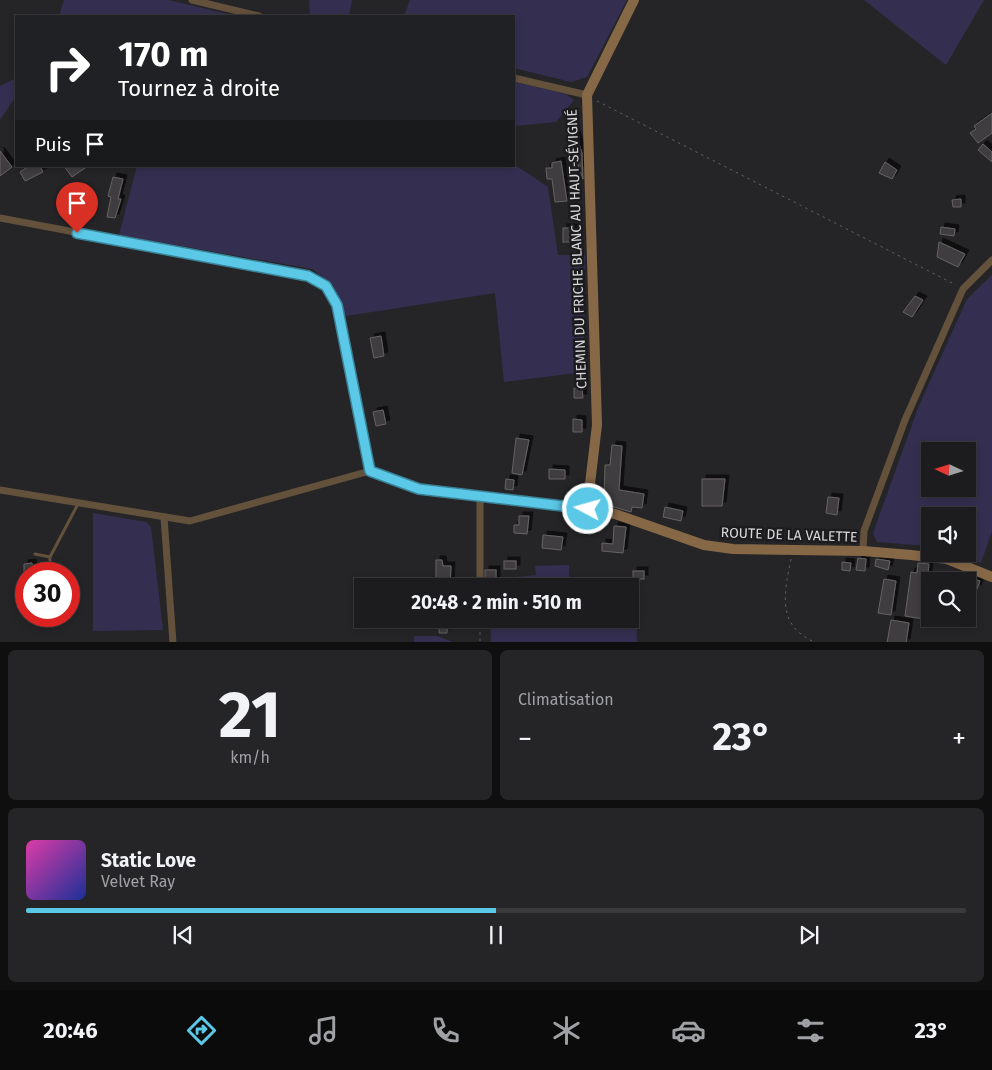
<!DOCTYPE html>
<html lang="fr">
<meta charset="utf-8">
<style>
:root{--surface:#1c1c1e;--page:#252527;--text:#f1f3f6;--muted:#a0a1a4;--line:#3a3a3c;--accent:#5ac8e6}
body{margin:0;font-family:"Fira Sans",sans-serif;background:var(--page);color:var(--text);height:100vh;display:flex;flex-direction:column;font-size:19px;white-space:nowrap}
*{box-sizing:border-box;margin:0}
p{font-size:16px;color:var(--muted)}
.icon{flex:none;width:28px;height:28px;fill:none;stroke:currentColor;stroke-width:2;stroke-linecap:round;stroke-linejoin:round}
.map{position:relative;height:642px;overflow:hidden}
.drawer{display:flex;flex-direction:column;gap:8px;padding:8px;background:#0f0f10;flex:1}
.drawer>*{flex:none}
.guide{position:absolute;left:15px;top:15px;width:500px;height:152px;border-radius:0px;box-shadow:0 2px 8px #0003,0 0 0 1px var(--line);background:#202124;color:#fff;overflow:hidden}
.needle{width:32px;rotate:274deg}
.fabs{position:absolute;left:921px;top:442px;display:grid;gap:10px}
.fabs a{display:grid;place-items:center;width:55px;height:55px;border-radius:0px;background:var(--surface);box-shadow:0 2px 8px #0003,0 0 0 1px var(--line);font-size:25px}
.speed{position:absolute;left:15px;top:562px;display:flex;gap:10px;font-size:25px;font-weight:700;text-align:center}
.speed>*{display:grid;place-content:center;width:65px;height:65px;border-radius:50%;background:var(--surface);box-shadow:0 2px 8px #0003,0 0 0 1px var(--line);line-height:1}
.speed .limit{border:8px solid #d22;background:#fff;color:#111}
.pin{position:absolute;display:grid;place-items:center;width:42px;height:42px;color:#fff;margin:-51px -21px;border-radius:50% 50% 50% 0;rotate:-45deg;box-shadow:0 0 5px #0007}
.pin .icon{rotate:45deg}
.me{position:absolute;width:55px;margin:-28px;rotate:276deg;stroke-linejoin:round;filter:drop-shadow(0 0 4px #0008)}
.turn{display:flex;align-items:center;gap:18px;height:105px;padding:0 20px;font-size:22px}
.turn .icon{width:65px;height:65px;stroke-width:2.5}
.turn b{display:block;font-size:35px;line-height:42px}
.then{display:flex;align-items:center;height:48px;padding:0 20px;background:#0003;gap:10px;font-size:19px}
.big{font-size:38px;font-weight:700;line-height:1.1}
.drawer .card{flex:1;display:flex;flex-direction:column;justify-content:center;gap:8px;min-width:0;padding:0 18px;border-radius:8px;background:var(--page)}
.drawer .dial{align-items:center;gap:0}
.dial b{font-size:65px;line-height:1}
.song{display:flex;align-items:center;gap:15px}
.cover{width:60px;height:60px;border-radius:8px;background:linear-gradient(135deg,hsl(320 70% 55%),hsl(230 70% 35%))}
.played{height:5px;border-radius:2px;background:linear-gradient(90deg,var(--accent) 50%,var(--line) 50%)}
.keys{display:flex;justify-content:space-around;direction:ltr}
.heat{display:flex;justify-content:space-between;align-items:center;font-size:28px;direction:ltr}
.drawer .tiles{flex:1;display:grid;gap:8px;grid-template-columns:1fr 1fr}
.card:last-child{grid-column:span 2}
.trip{position:absolute;left:354px;top:578px;width:285px;height:50px;border-radius:0px;background:var(--surface);box-shadow:0 2px 8px #0003,0 0 0 1px var(--line);font-weight:700;line-height:50px;text-align:center}
.tab-bar{display:flex;height:80px;justify-content:space-around;align-items:center;background:#0b0b0c;color:var(--muted)}
.tab-bar .icon{width:35px;height:35px}
.tab-bar .active{color:var(--accent)}
.tab-bar b{font-size:22px;color:var(--text)}
.map>svg:first-child{display:block}
.green{fill:#342f50;fill-rule:evenodd}
.building{fill:#403d3f;stroke:#666264;filter:url(#shadow)}
.lines{fill:none;stroke-linecap:round;stroke-linejoin:round}
.path{stroke:#616164;stroke-width:1;stroke-dasharray:2.5 4;stroke-linecap:butt}
.lane{stroke:#63513c;stroke-width:3}
.street{stroke:#63513c;stroke-width:7}
.secondary{stroke:#866847;stroke-width:10}
.route-casing{stroke:#3a8296;stroke-width:12}
.route{stroke:#5ac8e6;stroke-width:9}
.labels{text-anchor:middle;dominant-baseline:central;stroke-width:5;stroke-linejoin:round;paint-order:stroke}
.street-label{font-size:14px;fill:#d8d8db;stroke:#1c1b1e}
</style>
<div class="map">
<svg width="992" height="643" viewBox="0 0 992 643">
<defs>
<filter id="shadow"><feDropShadow dx="4" dy="-4" stdDeviation="0" flood-color="#0009"/></filter>
</defs>
<rect width="100%" height="100%" fill="#252528"/>
<g class="green">
<polygon points="64,0 168,0 237,16 59,16"/>
<polygon points="309,0 352,0 349,16 310,16"/>
<polygon points="410,0 627,0 587,77 571,82 514,68 514,16 404,16"/>
<polygon points="864,0 984,0 946,65"/>
<polygon points="16,78 16,96 0,120 0,86"/>
<polygon points="514,82 566,94 574,100 556,122 514,126"/>
<polygon points="514,161 515,165 548,187 558,255 585,255 584,372 504,382 495,293 346,316 333,285 312,269 119,235 137,166 514,166"/>
<path d="M 992,275 L 992,531 L 981,563 L 956,554 L 968,554 L 968,516 L 930,516 L 930,546 L 877,542 L 873,533 L 918,408 L 967,299 ZM 930,451 L 968,451 L 968,489 L 930,489 Z"/>
<polygon points="93,513 146,522 151,527 163,630 93,631"/>
<polygon points="569,565 569,586 514,586 515,577 536,575 535,566"/>
<polygon points="630,615 636,615 637,642 491,642 490,619 630,619"/>
<polygon points="414,636 437,636 453,642 414,642"/>
</g>
<g class="building">
<polygon points="992,113 992,133 978,143 970,133 976,129 974,126"/>
<polygon points="573,126 582,153 583,179 566,131 566,128"/>
<polygon points="983,144 992,152 992,162 978,150"/>
<polygon points="0,151 12,167 0,176"/>
<polygon points="561,161 567,201 555,202 552,179 547,179 546,168 552,168 552,163"/>
<polygon points="885,162 897,170 892,179 879,173"/>
<polygon points="29,166 40,166 43,172 25,181 20,172"/>
<polygon points="64,166 88,166 72,177"/>
<polygon points="113,177 123,179 118,199 121,199 115,218 107,217 111,197 108,196"/>
<polygon points="961,199 961,207 953,207 952,200"/>
<polygon points="941,227 955,229 954,236 940,234"/>
<rect x="563" y="228" width="11" height="14"/>
<polygon points="939,242 965,254 958,267 937,257"/>
<polygon points="915,296 923,300 912,317 903,312"/>
<polygon points="381,336 384,356 374,358 370,338"/>
<polygon points="574,388 582,388 583,398 574,398"/>
<polygon points="383,410 386,424 376,426 373,412"/>
<polygon points="573,419 582,420 582,432 573,432"/>
<polygon points="516,438 529,440 522,475 512,473"/>
<polygon points="612,445 622,446 619,490 644,494 642,508 632,507 631,512 604,504 605,465 610,465"/>
<polygon points="549,469 565,470 565,479 549,479"/>
<polygon points="506,479 514,480 513,490 505,489"/>
<polygon points="702,479 725,479 722,506 702,506"/>
<polygon points="828,497 839,498 837,515 826,513"/>
<polygon points="665,507 683,511 681,521 663,517"/>
<polygon points="519,516 529,516 527,534 514,533 514,525 519,525"/>
<polygon points="614,526 626,527 623,553 602,551 602,543 613,544"/>
<polygon points="543,535 563,537 561,550 542,548"/>
<polygon points="858,558 866,559 865,571 856,570"/>
<polygon points="876,559 890,561 888,570 875,566"/>
<polygon points="436,560 442,560 443,566 451,566 450,586 436,586"/>
<rect x="504" y="561" width="12" height="8"/>
<polygon points="842,562 851,563 850,571 842,570"/>
<polygon points="32,563 33,571 24,573 24,564"/>
<polygon points="918,563 929,564 925,601 930,602 930,615 924,614 924,619 905,616 911,572 917,573"/>
<rect x="485" y="570" width="11" height="16"/>
<rect x="633" y="571" width="11" height="8"/>
<polygon points="884,579 896,581 891,615 878,613"/>
<polygon points="973,579 980,581 977,589 971,586"/>
<polygon points="440,619 448,619 447,633 439,633"/>
<polygon points="891,620 909,623 906,643 887,643"/>
</g>
<g class="lines">
<g class="path">
<polyline points="597,101 956,285"/>
<path d="M 791,559 C 784,594 776,627 817,643"/>
<polyline points="480,619 480,643"/>
</g>
<g class="lane">
<polyline points="35,554 50,557"/>
<polyline points="50,574 50,557 78,504"/>
</g>
<g class="street">
<polyline points="192,0 259,16"/>
<polyline points="514,78 587,95"/>
<polyline points="0,218 308,276 326,286 337,305 370,471 419,489 587,509"/>
<polyline points="0,490 190,521 370,471"/>
<polyline points="164,517 173,643"/>
<polyline points="863,551 864,531 905,420 963,289 992,260"/>
<polyline points="480,586 480,498"/>
</g>
<polyline class="secondary" points="634,0 587,95 597,425 587,509 615,514 704,545 733,549 863,551 911,555 947,559 992,577"/>
</g>
<g class="lines">
<defs>
<polyline id="route" points="77,233 308,276 326,286 337,305 370,471 419,489 588,509"/>
</defs>
<use href="#route" class="route-casing"/>
<use href="#route" class="route"/>
</g>
<g class="labels">
<g class="street-label">
<text transform="translate(577 249) rotate(-92)">CHEMIN DU FRICHE BLANC AU HAUT-SÉVIGNÉ</text>
<text transform="translate(789 535) rotate(2)">ROUTE DE LA VALETTE</text>
</g>
</g>
</svg>
<div class="fabs">
<a><svg class="needle" viewBox="-14 -14 28 28"><path d="M0-13l5 13h-10z" fill="#e53935"/><path d="M0 13l5-13h-10z" fill="#a0a1a4"/></svg></a>
<a><svg class="icon" aria-label="sound" viewBox="0 0 24 24"><path d="M4 9h4l5-4v14l-5-4H4zM17 9q2 3 0 6"/></svg></a>
<a><svg class="icon" aria-label="search" viewBox="0 0 24 24"><circle cx="10" cy="10" r="6"/><path d="M15 15l6 6"/></svg></a>
</div>
<div class="speed"><div class="limit">30</div></div>
<div class="pin" style="left:77px;top:233px;background:#d93025"><svg class="icon" aria-label="arrive" viewBox="0 0 24 24"><path d="M6 21V4h12l-3 4 3 4H6"/></svg></div>
<svg class="me" style="left:588px;top:509px" viewBox="-20 -20 40 40"><circle r="17" fill="#5ac8e6" stroke="#fff" stroke-width="3"/><path d="M0-11L8 9 0 5-8 9z" fill="#fff"/></svg>
<div class="trip">20:48 · 2 min · 510 m</div>
<div class="guide">
<div class="turn"><svg class="icon" aria-label="right" viewBox="0 0 24 24"><path d="M7 20v-9h11M14 6l5 5-5 5"/></svg><div><b>170 m</b>Tournez à droite</div></div>
<div class="then">Puis<svg class="icon" aria-label="arrive" viewBox="0 0 24 24"><path d="M6 21V4h12l-3 4 3 4H6"/></svg></div>
</div>
</div>
<section class="drawer">
<div class="tiles">
<div class="card dial"><b>21</b><p>km/h</p></div>
<div class="card"><p>Climatisation</p>
<div class="heat"><a>−</a><b class="big">23°</b><a>+</a></div>
</div>
<div class="card">
<div class="song"><i class="cover"></i><div><b>Static Love</b><p>Velvet Ray</p></div></div>
<div class="played"></div>
<div class="keys"><svg class="icon" aria-label="previous" viewBox="0 0 24 24"><path d="M18 5L8 12l10 7zM5 5v14"/></svg><svg class="icon" aria-label="pause" viewBox="0 0 24 24"><path d="M8 5v14M16 5v14"/></svg><svg class="icon" aria-label="next" viewBox="0 0 24 24"><path d="M6 5l10 7-10 7zM19 5v14"/></svg></div>
</div>
</div>
</section>
<nav class="tab-bar">
<b>20:46</b>
<svg class="icon active" aria-label="directions" viewBox="0 0 24 24"><path d="M12 3l9 9-9 9-9-9zM9 14v-3h6M13 9l2 2-2 2"/></svg>
<svg class="icon" aria-label="music" viewBox="0 0 24 24"><path d="M9 18V5l10-2v13"/><circle cx="6" cy="18" r="3"/><circle cx="16" cy="16" r="3"/></svg>
<svg class="icon" aria-label="phone" viewBox="0 0 24 24"><path d="M5 4h4l2 5-3 2q2 4 5 5l2-3 5 2v4C11 20 4 13 5 4z"/></svg>
<svg class="icon" aria-label="climate" viewBox="0 0 24 24"><path d="M12 3v18M4 7l16 10M4 17L20 7"/></svg>
<svg class="icon" aria-label="car" viewBox="0 0 24 24"><path d="M5 17H2v-5l4-1 3-4h7l3 4 3 1v5h-3M9 17h6M6 11h13"/><circle cx="7" cy="17" r="2"/><circle cx="17" cy="17" r="2"/></svg>
<svg class="icon" aria-label="filters" viewBox="0 0 24 24"><path d="M4 7h16M4 17h16"/><circle cx="9" cy="7" r="2"/><circle cx="15" cy="17" r="2"/></svg>
<b>23°</b>
</nav>
